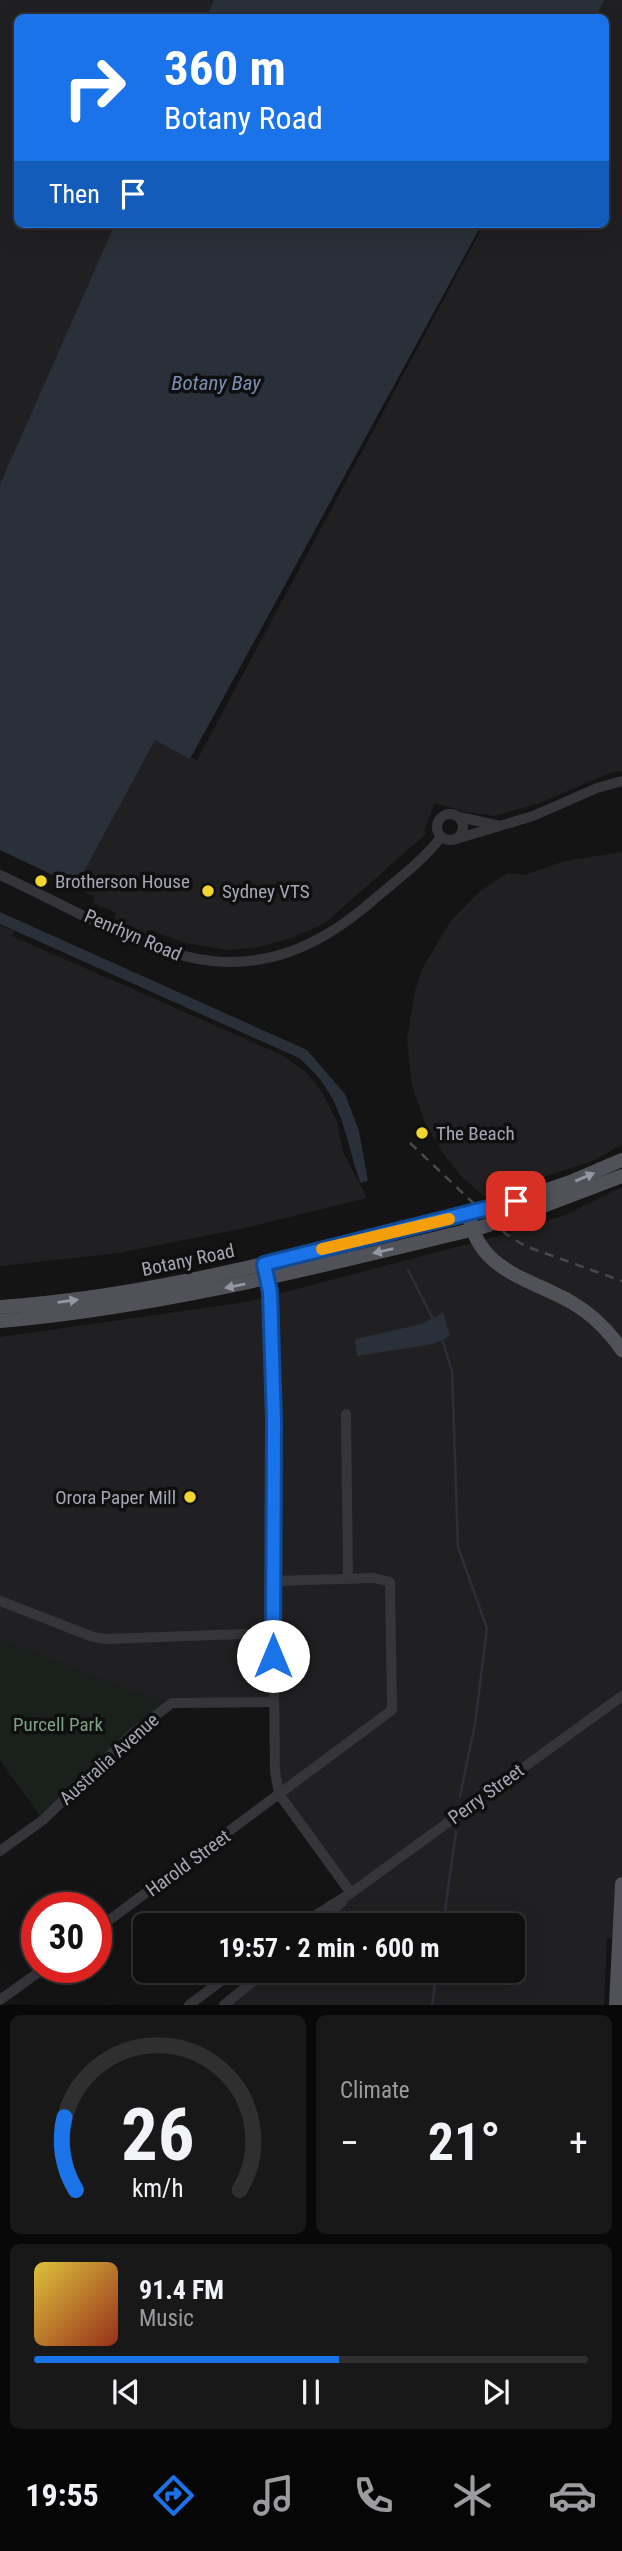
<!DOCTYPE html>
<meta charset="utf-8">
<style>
:root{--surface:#0f0f10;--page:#181819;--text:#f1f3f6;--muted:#9b9c9f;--line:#2f2f30;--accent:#1a73e8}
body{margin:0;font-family:"Roboto Condensed",sans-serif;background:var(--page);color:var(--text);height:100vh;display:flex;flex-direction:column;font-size:26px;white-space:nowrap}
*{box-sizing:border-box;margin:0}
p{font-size:23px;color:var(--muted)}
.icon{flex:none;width:38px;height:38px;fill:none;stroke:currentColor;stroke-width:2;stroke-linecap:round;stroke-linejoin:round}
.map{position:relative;height:2005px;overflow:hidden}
.panel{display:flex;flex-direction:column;gap:10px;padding:10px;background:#080809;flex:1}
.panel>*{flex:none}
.guide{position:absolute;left:14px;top:14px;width:595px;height:214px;border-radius:10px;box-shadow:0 7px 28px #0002,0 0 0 2px var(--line);background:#1a73e8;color:#fff;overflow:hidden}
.speed{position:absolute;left:21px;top:1892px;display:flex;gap:14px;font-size:35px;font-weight:700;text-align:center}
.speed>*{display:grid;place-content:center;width:91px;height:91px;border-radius:50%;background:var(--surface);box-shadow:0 7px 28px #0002,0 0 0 2px var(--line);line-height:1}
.speed .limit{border:10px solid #d22;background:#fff;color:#111}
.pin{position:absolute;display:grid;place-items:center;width:60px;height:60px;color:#fff;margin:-30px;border-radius:14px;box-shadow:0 4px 10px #0006}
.me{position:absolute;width:77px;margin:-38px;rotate:0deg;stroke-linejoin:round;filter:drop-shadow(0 0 5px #0008)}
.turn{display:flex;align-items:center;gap:24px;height:147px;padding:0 35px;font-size:32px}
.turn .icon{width:91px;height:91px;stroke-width:2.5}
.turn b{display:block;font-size:49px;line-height:60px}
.then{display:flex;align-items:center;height:66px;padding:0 35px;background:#0003;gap:14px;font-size:26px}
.big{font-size:52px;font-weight:700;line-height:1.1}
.panel .card{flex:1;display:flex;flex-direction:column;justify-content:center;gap:10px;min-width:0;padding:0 24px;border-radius:10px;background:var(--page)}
.panel .dial{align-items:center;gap:0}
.dial svg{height:182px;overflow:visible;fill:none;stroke:var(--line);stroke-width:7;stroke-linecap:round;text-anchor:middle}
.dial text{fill:var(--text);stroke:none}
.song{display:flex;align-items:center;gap:21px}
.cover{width:84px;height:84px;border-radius:10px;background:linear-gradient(135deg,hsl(50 70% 55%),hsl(10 70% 35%))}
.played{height:7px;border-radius:4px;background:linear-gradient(90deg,var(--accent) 55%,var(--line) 55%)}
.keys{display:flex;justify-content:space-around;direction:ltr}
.heat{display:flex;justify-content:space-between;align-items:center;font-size:38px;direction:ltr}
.panel .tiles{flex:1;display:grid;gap:10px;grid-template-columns:1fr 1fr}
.card:last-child{grid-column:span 2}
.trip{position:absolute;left:133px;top:1913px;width:392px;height:70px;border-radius:10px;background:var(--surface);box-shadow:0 7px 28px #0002,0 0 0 2px var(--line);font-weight:700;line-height:70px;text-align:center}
.dock{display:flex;height:112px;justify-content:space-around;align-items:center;background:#060606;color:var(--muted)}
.dock .icon{width:49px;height:49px}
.dock .selected{color:var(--accent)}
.dock b{font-size:32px;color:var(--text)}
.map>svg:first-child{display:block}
.built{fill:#202022}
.green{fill:#1a201c}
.water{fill:#2a3039}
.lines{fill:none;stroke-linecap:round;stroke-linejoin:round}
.stream{stroke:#2a3039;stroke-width:2.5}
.minor{stroke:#35353a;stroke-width:10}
.major{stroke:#515159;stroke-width:14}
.rail{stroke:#48484f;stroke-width:2.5;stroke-dasharray:9 7;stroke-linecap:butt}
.major-bridge{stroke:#515159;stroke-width:14}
.oneway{fill:#9496a3}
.route-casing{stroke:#114b97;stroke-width:18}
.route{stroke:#1a73e8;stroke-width:12}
.slow{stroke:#f59e0b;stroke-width:12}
.poi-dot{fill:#f2d52f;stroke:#0f0f10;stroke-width:2.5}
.labels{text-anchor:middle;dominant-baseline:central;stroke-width:7;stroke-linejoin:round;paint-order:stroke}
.poi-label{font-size:19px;fill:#a5a7b6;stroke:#0f0f10;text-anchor:start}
.street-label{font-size:19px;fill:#a5a7b6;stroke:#0f0f10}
.park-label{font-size:19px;fill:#7ca185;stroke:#0f0f10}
.water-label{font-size:21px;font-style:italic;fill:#7c8eb1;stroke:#0f0f10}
</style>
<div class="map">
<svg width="622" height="2005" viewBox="0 0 622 2005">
<rect width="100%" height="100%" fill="#141415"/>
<g class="built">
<polygon points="0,0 214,0 206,17 18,18 18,224 115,224 0,484"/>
<polygon points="603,0 622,0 622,771 610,773 537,804 495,816 466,812 435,803 424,831 427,833 325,923 289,939 255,948 227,950 185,943 150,929 147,934 114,918 116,913 93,903 95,897 73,887 75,884 154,739 197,760 484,224 606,224 606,18 594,17"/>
<polygon points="622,852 622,1145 590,1162 484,1196 462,1177 445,1156 425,1123 412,1085 407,1039 415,991 422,969 450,922 480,891 508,873 524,875 565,861"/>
<polygon points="0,925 14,931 12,936 282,1055 306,1072 322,1092 337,1121 343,1152 367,1198 245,1228 118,1253 0,1266"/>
<polygon points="622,1187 622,1938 607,1938 604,2005 224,2005 267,1971 513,1970 513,1925 318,1925 351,1893 279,1794 273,1703 172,1703 138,1694 28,1650 0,1644 0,1337 247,1302 506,1234 565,1215"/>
</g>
<polygon class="green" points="0,1639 138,1694 172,1703 43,1820 0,1760"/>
<g class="water">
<polygon points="214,0 604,0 595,18 206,17"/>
<polygon points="115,224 482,224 190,759 155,740 76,886 0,850 0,484"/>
<path d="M 0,912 L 307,1050 L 345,1094 L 359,1131 L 368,1181 L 361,1183 L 359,1179 C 343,1129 342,1095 299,1058 L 0,924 Z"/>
<polygon points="443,1312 450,1336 433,1344 357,1356 355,1339 422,1324"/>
</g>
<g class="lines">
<g class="stream">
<polyline points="408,1270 434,1321"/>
<polyline points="441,1336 452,1371 458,1547 487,1628 475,1724 460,1796"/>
<polyline points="443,1925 456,1832"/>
<polyline points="432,2005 437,1970"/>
</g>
<g class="minor">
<circle cx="450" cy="827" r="13"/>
<polyline points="459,817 496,825"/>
<polyline points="456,839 533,816 597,788 622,781"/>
<path d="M 0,875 C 137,938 234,1020 371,902 C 395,881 422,862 441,837"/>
<polyline points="266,1272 270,1292 275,1771 279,1794 351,1893"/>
<polyline points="346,1414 348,1579"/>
<polyline points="0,1601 93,1637 107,1639 273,1633"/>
<polyline points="0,1851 43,1820 134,1732 172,1703 273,1702"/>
<polyline points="300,1925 351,1893 622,1696"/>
<polyline points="318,1925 342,1902"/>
<polyline points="96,1930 392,1710 390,1582 374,1578 273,1581"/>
<polyline points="0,2000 46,1967"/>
<polyline points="189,2005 236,1970"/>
<polyline points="224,2005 267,1970"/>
</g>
<g class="major">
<polyline points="500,1206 573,1181 622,1160"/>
<polyline points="514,1217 622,1176"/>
<path d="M 0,1307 C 160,1296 314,1251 469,1214 C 477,1270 528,1278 571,1302 C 592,1314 608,1330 622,1350"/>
<path d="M 0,1321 C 163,1307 320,1266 479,1228"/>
<polyline points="616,2005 622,1884"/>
</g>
<polyline class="rail" points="410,1143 506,1234 525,1246 622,1281"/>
<g class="major-bridge">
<polyline points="469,1214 500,1206"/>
<polyline points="479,1228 514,1217"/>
</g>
</g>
<defs><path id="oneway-solid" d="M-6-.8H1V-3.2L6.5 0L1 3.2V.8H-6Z" transform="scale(1.75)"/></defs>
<g class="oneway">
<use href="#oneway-solid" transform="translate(585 1177) rotate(-23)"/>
<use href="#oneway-solid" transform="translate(383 1251) rotate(167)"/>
<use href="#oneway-solid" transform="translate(235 1286) rotate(168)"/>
<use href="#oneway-solid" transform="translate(68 1301) rotate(-8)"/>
</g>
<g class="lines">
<defs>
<polyline id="route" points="273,1656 274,1421 270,1292 264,1264 516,1201"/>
</defs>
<use href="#route" class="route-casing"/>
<use href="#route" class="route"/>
<polyline class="slow" points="322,1249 449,1219"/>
</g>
<g class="poi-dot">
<circle cx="41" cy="881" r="7"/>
<circle cx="208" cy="891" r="7"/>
<circle cx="422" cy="1133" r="7"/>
<circle cx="190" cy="1497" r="7"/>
</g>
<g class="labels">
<g class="poi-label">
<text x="55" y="881">Brotherson House</text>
<text x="222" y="891">Sydney VTS</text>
<text x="436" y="1133">The Beach</text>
<text x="176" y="1497" text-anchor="end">Orora Paper Mill</text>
</g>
<g class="street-label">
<text transform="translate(133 935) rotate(23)">Penrhyn Road</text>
<text transform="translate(188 1260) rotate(-12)">Botany Road</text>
<text transform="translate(109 1759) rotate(-42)">Australia Avenue</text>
<text transform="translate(486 1794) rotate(-36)">Perry Street</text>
<text transform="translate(188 1863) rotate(-36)">Harold Street</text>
</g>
<g class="park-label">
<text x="58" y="1724">Purcell Park</text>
</g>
<g class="water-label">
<text x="216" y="383">Botany Bay</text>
</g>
</g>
</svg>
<div class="speed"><div class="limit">30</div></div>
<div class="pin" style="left:516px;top:1201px;background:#d93025"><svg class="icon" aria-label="arrive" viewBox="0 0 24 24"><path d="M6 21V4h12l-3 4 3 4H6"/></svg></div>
<svg class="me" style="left:273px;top:1656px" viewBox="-20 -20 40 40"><circle r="19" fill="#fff"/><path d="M0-13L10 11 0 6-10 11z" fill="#1a73e8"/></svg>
<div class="trip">19:57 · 2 min · 600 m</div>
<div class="guide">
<div class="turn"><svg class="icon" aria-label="right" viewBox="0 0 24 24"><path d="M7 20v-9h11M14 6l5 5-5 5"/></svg><div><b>360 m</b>Botany Road</div></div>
<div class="then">Then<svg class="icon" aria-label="arrive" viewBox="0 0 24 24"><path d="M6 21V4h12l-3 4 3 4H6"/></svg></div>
</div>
</div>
<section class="panel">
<div class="tiles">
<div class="card dial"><svg viewBox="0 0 100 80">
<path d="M14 69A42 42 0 1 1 86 69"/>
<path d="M14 69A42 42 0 0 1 9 37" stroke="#1a73e8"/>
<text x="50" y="56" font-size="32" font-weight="700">26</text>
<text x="50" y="72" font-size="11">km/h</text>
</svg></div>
<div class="card"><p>Climate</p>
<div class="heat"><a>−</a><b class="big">21°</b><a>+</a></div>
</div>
<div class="card">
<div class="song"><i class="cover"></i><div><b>91.4 FM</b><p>Music</p></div></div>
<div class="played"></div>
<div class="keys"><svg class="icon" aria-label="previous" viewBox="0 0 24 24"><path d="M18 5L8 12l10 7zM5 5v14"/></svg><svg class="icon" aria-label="pause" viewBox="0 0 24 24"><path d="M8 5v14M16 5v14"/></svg><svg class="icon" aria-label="next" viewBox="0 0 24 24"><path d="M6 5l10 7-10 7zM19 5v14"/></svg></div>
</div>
</div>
</section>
<nav class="dock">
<b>19:55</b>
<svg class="icon selected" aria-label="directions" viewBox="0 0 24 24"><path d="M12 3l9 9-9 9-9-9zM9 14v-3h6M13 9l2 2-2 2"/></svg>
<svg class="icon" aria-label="music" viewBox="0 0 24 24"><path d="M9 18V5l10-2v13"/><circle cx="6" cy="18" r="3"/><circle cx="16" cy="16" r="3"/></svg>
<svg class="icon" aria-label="phone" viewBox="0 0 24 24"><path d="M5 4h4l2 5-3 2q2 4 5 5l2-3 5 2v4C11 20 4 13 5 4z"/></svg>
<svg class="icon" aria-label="climate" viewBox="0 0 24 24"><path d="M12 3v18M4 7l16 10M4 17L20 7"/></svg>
<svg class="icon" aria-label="car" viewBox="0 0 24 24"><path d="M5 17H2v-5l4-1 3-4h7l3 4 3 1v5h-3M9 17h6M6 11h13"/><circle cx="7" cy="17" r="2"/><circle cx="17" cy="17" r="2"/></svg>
</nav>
